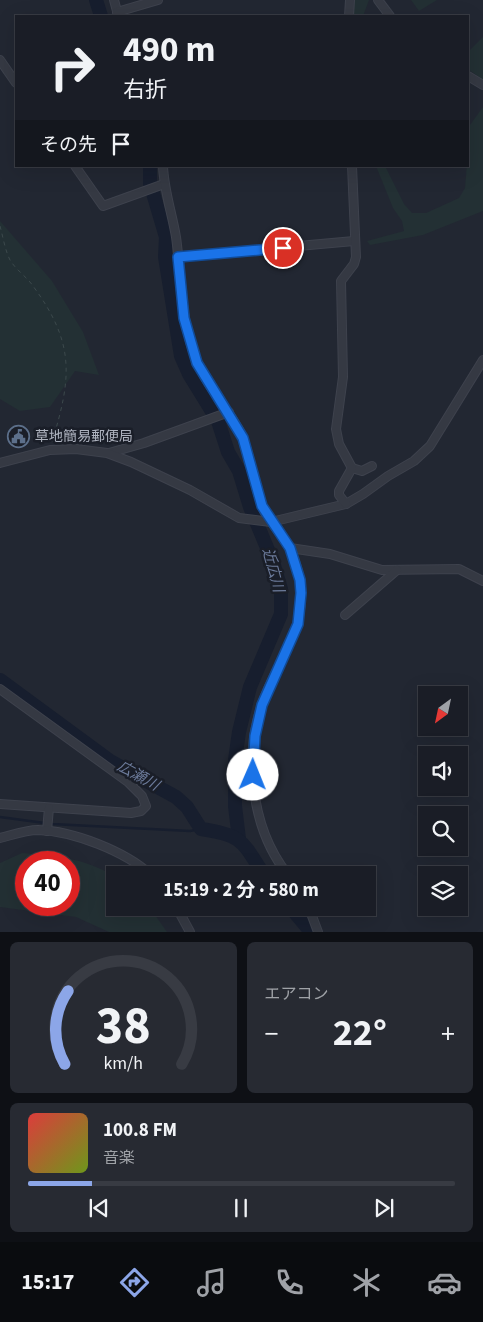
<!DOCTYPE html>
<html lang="ja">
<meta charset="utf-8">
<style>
:root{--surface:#1a1d26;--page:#272a32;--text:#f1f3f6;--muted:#9fa2a7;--line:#383b43;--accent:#8ca6e8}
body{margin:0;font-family:"Source Sans 3","Noto Sans JP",sans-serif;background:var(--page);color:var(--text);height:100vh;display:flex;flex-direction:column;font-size:19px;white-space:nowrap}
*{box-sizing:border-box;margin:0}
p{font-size:16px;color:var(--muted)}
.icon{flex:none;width:28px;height:28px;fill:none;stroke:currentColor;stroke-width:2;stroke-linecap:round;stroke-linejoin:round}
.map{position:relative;height:932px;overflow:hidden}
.drawer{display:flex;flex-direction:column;gap:10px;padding:10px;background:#0e1015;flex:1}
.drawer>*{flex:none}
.banner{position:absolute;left:15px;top:15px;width:454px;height:152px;border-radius:0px;box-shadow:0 5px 20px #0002,0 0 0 1px var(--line);background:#1a1d26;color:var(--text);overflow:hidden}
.needle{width:32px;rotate:213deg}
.fabs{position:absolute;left:418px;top:686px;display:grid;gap:10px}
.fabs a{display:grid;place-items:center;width:50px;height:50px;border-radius:0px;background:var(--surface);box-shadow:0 5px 20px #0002,0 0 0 1px var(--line);font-size:25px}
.speed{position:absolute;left:15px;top:851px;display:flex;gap:10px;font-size:25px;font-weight:700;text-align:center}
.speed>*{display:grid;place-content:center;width:65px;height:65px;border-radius:50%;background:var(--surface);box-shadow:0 5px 20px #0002,0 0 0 1px var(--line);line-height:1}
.speed .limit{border:8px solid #d22;background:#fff;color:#111}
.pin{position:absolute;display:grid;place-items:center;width:42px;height:42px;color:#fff;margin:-21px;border:2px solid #fff;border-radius:50%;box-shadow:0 1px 5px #0007}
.me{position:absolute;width:55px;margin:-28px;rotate:1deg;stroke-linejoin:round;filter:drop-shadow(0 0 4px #0008)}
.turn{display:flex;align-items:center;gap:18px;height:105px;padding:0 25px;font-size:22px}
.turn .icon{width:65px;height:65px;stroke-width:2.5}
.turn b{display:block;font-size:35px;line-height:42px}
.then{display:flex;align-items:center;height:48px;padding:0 25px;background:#0003;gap:10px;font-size:19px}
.big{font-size:38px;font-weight:700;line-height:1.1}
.drawer .tile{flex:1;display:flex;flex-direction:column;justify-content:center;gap:8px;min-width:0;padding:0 18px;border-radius:8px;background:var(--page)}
.drawer .dial{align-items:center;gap:0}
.dial svg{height:130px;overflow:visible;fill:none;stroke:var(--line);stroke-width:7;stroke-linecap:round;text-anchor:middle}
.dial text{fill:var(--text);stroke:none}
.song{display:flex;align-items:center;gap:15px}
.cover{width:60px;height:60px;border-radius:8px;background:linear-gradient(135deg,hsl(0 70% 55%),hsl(80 70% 35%))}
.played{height:5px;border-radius:2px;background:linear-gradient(90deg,var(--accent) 15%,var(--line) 15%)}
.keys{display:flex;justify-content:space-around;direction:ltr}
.heat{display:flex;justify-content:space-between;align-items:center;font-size:28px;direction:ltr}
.drawer .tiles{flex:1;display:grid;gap:10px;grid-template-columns:1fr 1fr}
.tile:last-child{grid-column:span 2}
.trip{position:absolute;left:106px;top:866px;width:270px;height:50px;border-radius:0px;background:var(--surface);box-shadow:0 5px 20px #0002,0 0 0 1px var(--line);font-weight:700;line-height:50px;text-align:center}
.tabs{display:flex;height:80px;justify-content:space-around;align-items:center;background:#0a0c0f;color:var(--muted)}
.tabs .icon{width:35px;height:35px}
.tabs .selected{color:var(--accent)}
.tabs b{font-size:22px;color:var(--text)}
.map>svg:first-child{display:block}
.green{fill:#233034;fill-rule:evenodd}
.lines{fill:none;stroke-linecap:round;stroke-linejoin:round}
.stream{stroke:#171e2e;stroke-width:2.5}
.river{stroke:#171e2e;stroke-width:14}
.minor-casing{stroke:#3e424d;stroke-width:10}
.path{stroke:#3c494c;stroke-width:1;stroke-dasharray:4 4;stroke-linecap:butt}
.minor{stroke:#353943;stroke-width:8}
.route-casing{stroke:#114b97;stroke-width:12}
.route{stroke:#1a73e8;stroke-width:9}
.labels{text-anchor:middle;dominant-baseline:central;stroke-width:5;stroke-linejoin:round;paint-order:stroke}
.poi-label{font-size:14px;fill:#afb4c0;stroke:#1a1e28;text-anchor:start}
.water-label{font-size:15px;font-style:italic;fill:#6c7b9b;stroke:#1a1e28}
</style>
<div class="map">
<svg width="483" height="932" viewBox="0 0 483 932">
<rect width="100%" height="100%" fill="#222732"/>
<g class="green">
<polygon points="352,0 369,0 363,16 351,16"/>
<polygon points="411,0 437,0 419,11"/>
<polygon points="483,37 483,80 468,69 468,52"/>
<polygon points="483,107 483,211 423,235 370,245 367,241 404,231 402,221 393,208 376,166 385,166 404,204 412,213 426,213 459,198 465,188 470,125"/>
<polygon points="0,221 52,281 83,332 99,375 75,371 50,407 20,411 0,399"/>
<path d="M 22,853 C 59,856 82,858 115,876 L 115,908 L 150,908 L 167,932 L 109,932 L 76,917 L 0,907 L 0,863 ZM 69,862 L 69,905 L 26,905 L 26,862 Z"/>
</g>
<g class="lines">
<polyline class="stream" points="0,817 52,824 190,831 201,829"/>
<g class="river">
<polyline points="96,0 101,16"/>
<polyline points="150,166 150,183 166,237 165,257 181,356 189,374 218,421 228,452 239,471 250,507 273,562 281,589 281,614 250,687 239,732 235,760 235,806 239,839"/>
<path d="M 0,680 L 110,761 L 176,797 L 187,807 L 201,829 C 243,835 242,841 264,875"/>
<polyline points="291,908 311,932"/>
</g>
<defs>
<g id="minor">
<polyline points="114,0 118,15"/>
<polyline points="378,0 390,16"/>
<polyline points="117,12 158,0"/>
<polyline points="349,16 350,0"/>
<polyline points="0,60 16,83"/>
<polyline points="468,76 483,85"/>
<polyline points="75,166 103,206 164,184"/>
<path d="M 163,166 C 164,191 172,213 176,237 C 182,280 180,323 198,364 C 209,390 231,411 243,438 C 252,461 254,488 264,511 C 269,520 276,528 282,536 C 293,552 300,572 301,592 C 303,629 281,659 267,691 C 242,748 249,826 288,875"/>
<polyline points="178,257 354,241"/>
<polyline points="109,453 144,443 229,412"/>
<polyline points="0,463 50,450 76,449 107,453 131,462 190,490 239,518 271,522 346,504 363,494 388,476 414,461 430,446 483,360"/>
<polyline points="352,468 362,471 372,466"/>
<polyline points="346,504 339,495 339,491 352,468 339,444 336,429 343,377 341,281 354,264 356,257 352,166"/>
<polyline points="290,548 330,554 382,570 459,569 483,581"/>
<polyline points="345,615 397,570"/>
<polyline points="0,689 128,782 142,796 146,806 141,811 131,813 0,804"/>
<polyline points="47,831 49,808"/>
<path d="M 0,838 C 12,835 26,830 38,830 C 73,831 125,851 151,875"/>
<polyline points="177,908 190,932"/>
<polyline points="309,908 318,932"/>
</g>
</defs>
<use href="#minor" class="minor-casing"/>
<path class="path" d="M 0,226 C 3,237 5,250 10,260 C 16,270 27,277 33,286 C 75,343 72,377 52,442"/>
<use href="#minor" class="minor"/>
</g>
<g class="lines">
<defs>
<polyline id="route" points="253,775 255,736 262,705 298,624 301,593 300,580 290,548 262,506 243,438 197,363 184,318 178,257 283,248"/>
</defs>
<use href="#route" class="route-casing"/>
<use href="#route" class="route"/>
</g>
<defs>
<symbol id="civic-ring" viewBox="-11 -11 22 22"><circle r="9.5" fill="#1a1e28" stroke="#5c6f8a" stroke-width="1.5"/><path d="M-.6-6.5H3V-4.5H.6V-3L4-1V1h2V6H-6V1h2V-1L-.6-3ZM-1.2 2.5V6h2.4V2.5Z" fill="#5c6f8a"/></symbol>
</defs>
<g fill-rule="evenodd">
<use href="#civic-ring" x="6" y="424" width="25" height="25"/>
</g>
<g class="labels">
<g class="poi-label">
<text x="35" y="437">草地簡易郵便局</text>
</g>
<g class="water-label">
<text transform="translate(273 570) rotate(75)">近広川</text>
<text transform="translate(138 776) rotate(29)">広瀬川</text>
</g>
</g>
</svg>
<div class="fabs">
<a><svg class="needle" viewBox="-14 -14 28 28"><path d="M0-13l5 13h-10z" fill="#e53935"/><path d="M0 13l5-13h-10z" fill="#9fa2a7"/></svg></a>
<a><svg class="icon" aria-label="sound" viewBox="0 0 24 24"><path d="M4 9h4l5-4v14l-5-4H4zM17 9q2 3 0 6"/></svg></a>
<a><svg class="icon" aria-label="search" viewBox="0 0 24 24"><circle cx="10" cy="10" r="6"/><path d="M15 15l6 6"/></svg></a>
<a><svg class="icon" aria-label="layers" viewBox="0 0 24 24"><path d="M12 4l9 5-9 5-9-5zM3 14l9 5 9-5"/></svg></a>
</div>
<div class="speed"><div class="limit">40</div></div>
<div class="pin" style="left:283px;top:248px;background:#d93025"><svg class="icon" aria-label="arrive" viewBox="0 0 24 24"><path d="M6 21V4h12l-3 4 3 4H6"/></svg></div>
<svg class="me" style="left:253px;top:775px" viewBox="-20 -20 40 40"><circle r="19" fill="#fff"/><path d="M0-13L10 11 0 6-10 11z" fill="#1a73e8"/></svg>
<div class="trip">15:19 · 2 分 · 580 m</div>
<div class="banner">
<div class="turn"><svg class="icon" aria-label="right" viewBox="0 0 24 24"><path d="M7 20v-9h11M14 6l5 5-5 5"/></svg><div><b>490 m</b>右折</div></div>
<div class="then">その先<svg class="icon" aria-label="arrive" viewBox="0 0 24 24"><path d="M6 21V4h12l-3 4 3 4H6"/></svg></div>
</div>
</div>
<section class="drawer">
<div class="tiles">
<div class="tile dial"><svg viewBox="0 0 100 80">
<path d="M14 69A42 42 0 1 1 86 69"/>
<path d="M14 69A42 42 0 0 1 16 24" stroke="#8ca6e8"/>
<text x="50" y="56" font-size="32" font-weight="700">38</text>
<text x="50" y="72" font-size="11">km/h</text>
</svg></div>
<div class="tile"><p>エアコン</p>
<div class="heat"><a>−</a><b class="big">22°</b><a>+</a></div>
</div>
<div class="tile">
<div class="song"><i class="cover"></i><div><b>100.8 FM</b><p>音楽</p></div></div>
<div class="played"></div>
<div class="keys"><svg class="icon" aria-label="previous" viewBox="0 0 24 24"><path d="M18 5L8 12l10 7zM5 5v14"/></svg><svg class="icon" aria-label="pause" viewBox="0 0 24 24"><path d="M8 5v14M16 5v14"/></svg><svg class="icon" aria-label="next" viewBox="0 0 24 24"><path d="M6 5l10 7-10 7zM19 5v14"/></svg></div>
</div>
</div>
</section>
<nav class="tabs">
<b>15:17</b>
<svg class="icon selected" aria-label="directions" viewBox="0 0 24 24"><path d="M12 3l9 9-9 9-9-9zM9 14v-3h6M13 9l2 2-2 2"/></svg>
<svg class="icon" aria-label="music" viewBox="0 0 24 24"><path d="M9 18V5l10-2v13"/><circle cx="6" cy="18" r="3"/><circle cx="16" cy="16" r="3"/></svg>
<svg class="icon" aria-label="phone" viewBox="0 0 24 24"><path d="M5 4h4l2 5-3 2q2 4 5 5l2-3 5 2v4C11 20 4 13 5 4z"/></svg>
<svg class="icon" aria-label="climate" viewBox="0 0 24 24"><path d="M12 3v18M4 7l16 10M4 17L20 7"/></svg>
<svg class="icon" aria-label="car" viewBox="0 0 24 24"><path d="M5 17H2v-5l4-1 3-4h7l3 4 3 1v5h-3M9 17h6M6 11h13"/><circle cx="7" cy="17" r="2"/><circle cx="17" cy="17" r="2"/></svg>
</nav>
